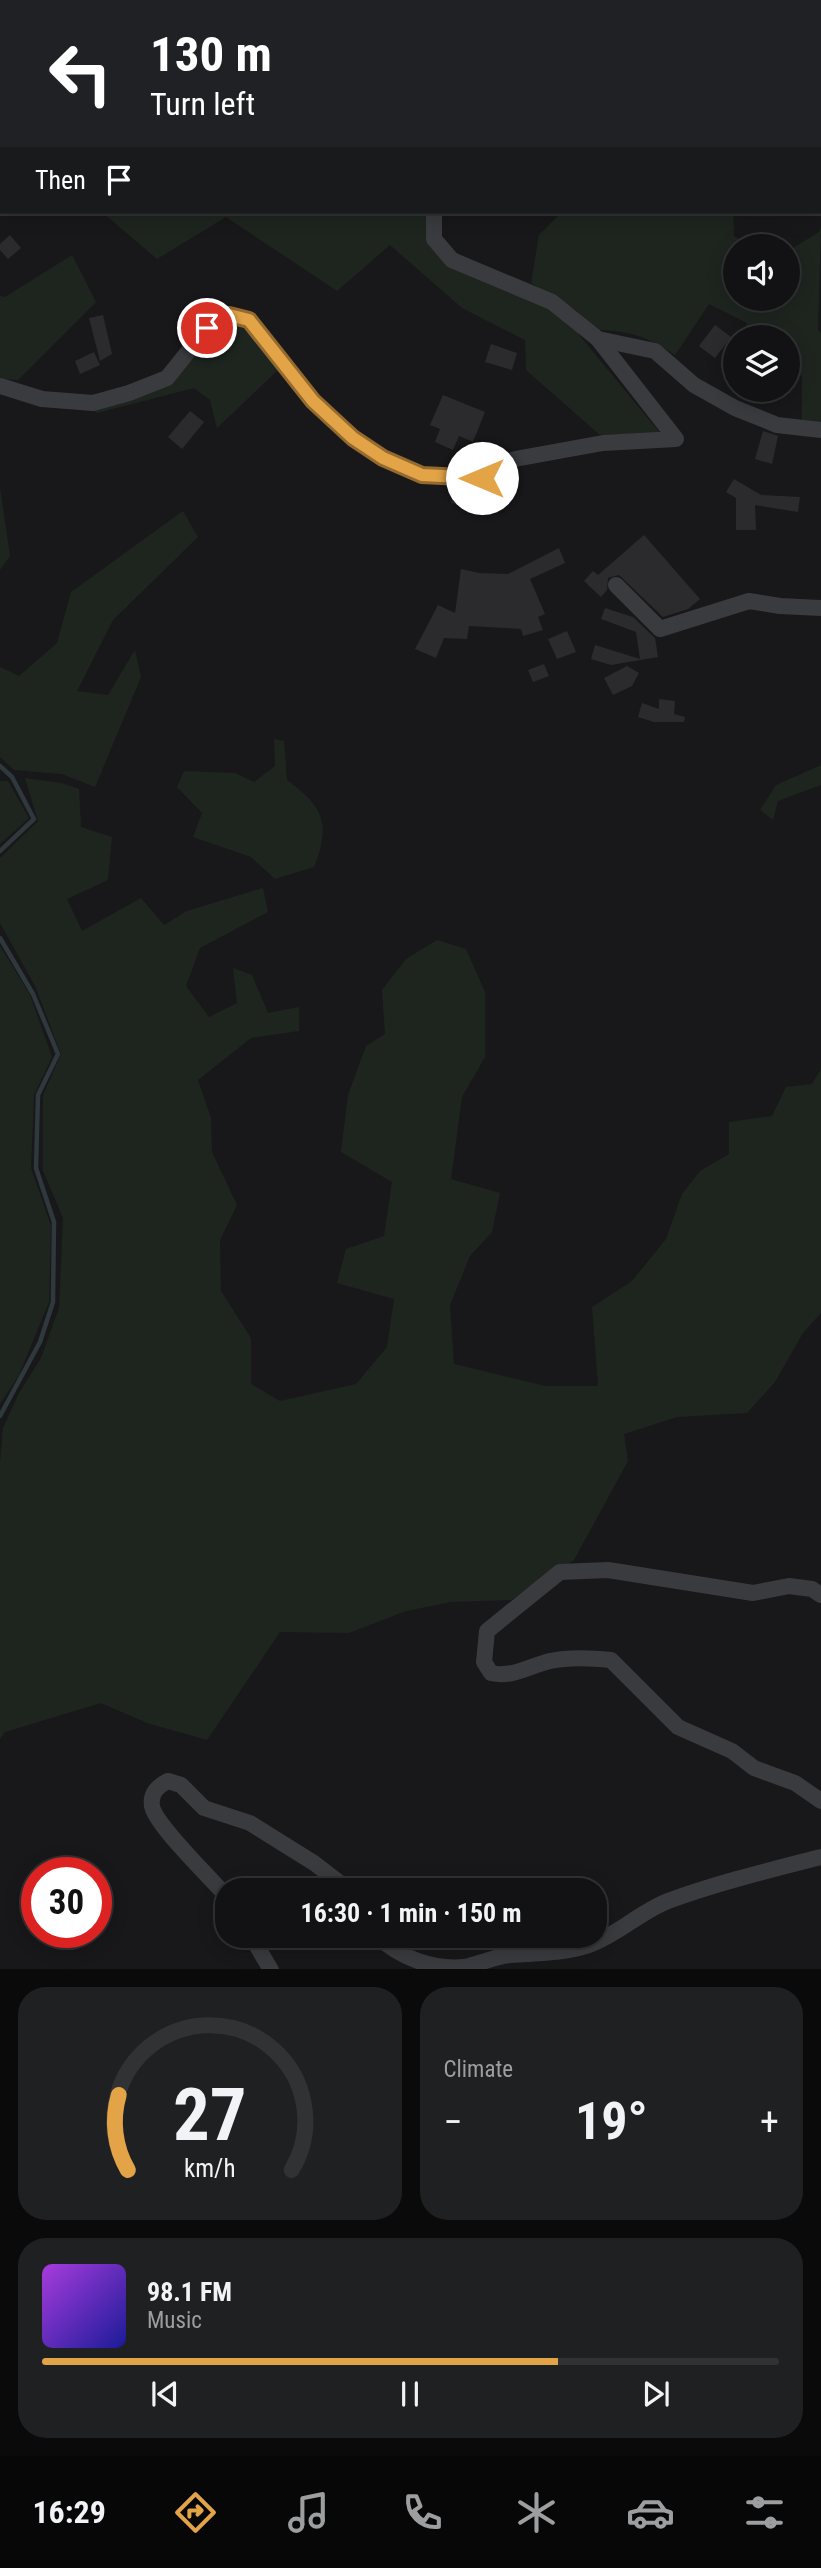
<!DOCTYPE html>
<meta charset="utf-8">
<style>
:root{--surface:#121214;--page:#1f2022;--text:#f1f3f6;--muted:#9c9ea0;--line:#313234;--accent:#e3a347}
body{margin:0;font-family:"Roboto Condensed",sans-serif;background:var(--page);color:var(--text);height:100vh;display:flex;flex-direction:column;font-size:26px;white-space:nowrap}
*{box-sizing:border-box;margin:0}
p{font-size:23px;color:var(--muted)}
.icon{flex:none;width:38px;height:38px;fill:none;stroke:currentColor;stroke-width:2;stroke-linecap:round;stroke-linejoin:round}
.map{position:relative;height:1969px;overflow:hidden}
.sheet{display:flex;flex-direction:column;gap:18px;padding:18px;background:#0a0a0b;flex:1}
.sheet>*{flex:none}
.hud{position:absolute;left:0px;top:0px;width:822px;height:214px;box-shadow:0 4px 18px #0003,0 0 0 2px var(--line);background:#202124;color:#fff;overflow:hidden}
.controls{position:absolute;left:723px;top:234px;display:grid;gap:14px}
.controls a{display:grid;place-items:center;width:77px;height:77px;border-radius:50%;background:var(--surface);box-shadow:0 4px 18px #0003,0 0 0 2px var(--line);font-size:35px}
.speed{position:absolute;left:21px;top:1857px;display:flex;gap:14px;font-size:35px;font-weight:700;text-align:center}
.speed>*{display:grid;place-content:center;width:91px;height:91px;border-radius:50%;background:var(--surface);box-shadow:0 4px 18px #0003,0 0 0 2px var(--line);line-height:1}
.speed .limit{border:10px solid #d22;background:#fff;color:#111}
.pin{position:absolute;display:grid;place-items:center;width:60px;height:60px;color:#fff;margin:-30px;border:4px solid #fff;border-radius:50%;box-shadow:0 2px 7px #0007}
.me{position:absolute;width:77px;margin:-38px;rotate:270deg;stroke-linejoin:round;filter:drop-shadow(0 0 5px #0008)}
.turn{display:flex;align-items:center;gap:24px;height:147px;padding:0 35px;font-size:32px}
.turn .icon{width:91px;height:91px;stroke-width:2.5}
.turn b{display:block;font-size:49px;line-height:60px}
.then{display:flex;align-items:center;height:66px;padding:0 35px;background:#0003;gap:14px;font-size:26px}
.big{font-size:52px;font-weight:700;line-height:1.1}
.sheet .widget{flex:1;display:flex;flex-direction:column;justify-content:center;gap:10px;min-width:0;padding:0 24px;border-radius:28px;background:var(--page)}
.sheet .dial{align-items:center;gap:0}
.dial svg{height:182px;overflow:visible;fill:none;stroke:var(--line);stroke-width:7;stroke-linecap:round;text-anchor:middle}
.dial text{fill:var(--text);stroke:none}
.song{display:flex;align-items:center;gap:21px}
.cover{width:84px;height:84px;border-radius:10px;background:linear-gradient(135deg,hsl(280 70% 55%),hsl(240 70% 35%))}
.played{height:7px;border-radius:4px;background:linear-gradient(90deg,var(--accent) 70%,var(--line) 70%)}
.keys{display:flex;justify-content:space-around;direction:ltr}
.heat{display:flex;justify-content:space-between;align-items:center;font-size:38px;direction:ltr}
.sheet .tiles{flex:1;display:grid;gap:18px;grid-template-columns:1fr 1fr}
.widget:last-child{grid-column:span 2}
.trip{position:absolute;left:215px;top:1878px;width:392px;height:70px;border-radius:28px;background:var(--surface);box-shadow:0 4px 18px #0003,0 0 0 2px var(--line);font-weight:700;line-height:70px;text-align:center}
.tab-bar{display:flex;height:112px;justify-content:space-around;align-items:center;background:#070708;color:var(--muted)}
.tab-bar .icon{width:49px;height:49px}
.tab-bar .on{color:var(--accent)}
.tab-bar b{font-size:32px;color:var(--text)}
.map>svg:first-child{display:block}
.green{fill:#1e251f}
.lines{fill:none;stroke-linecap:round;stroke-linejoin:round}
.stream{stroke:#2f383d;stroke-width:4.5}
.building{fill:#2b2b2e}
.minor{stroke:#3a3b3f;stroke-width:16}
.route-casing{stroke:#946a2e;stroke-width:18}
.route{stroke:#e3a347;stroke-width:12}
</style>
<div class="map">
<svg width="821" height="1970" viewBox="0 0 821 1970">
<rect width="100%" height="100%" fill="#18181a"/>
<g class="green">
<polygon points="0,0 277,0 278,2 2,2 0,163"/>
<polygon points="287,0 821,0 821,148 821,2"/>
<polygon points="102,212 428,212 434,248 562,314 660,433 600,435 526,370 525,340 462,308 390,245 337,291 226,217 157,259"/>
<path d="M 562,212 L 733,212 L 734,236 L 750,247 L 735,247 L 735,299 L 788,299 L 788,251 L 819,232 L 821,228 L 818,330 L 821,333 L 821,424 L 802,421 L 802,377 L 788,369 L 788,338 L 745,338 L 747,323 L 709,304 L 675,355 C 649,337 628,330 595,330 L 576,310 L 531,283 L 539,235 Z"/>
<polygon points="72,255 96,302 18,380 0,379 0,296 5,297"/>
<polygon points="229,321 246,327 278,370 217,428 210,400 194,388 97,413 91,408 133,396 213,331"/>
<polygon points="0,488 10,556 0,570"/>
<polygon points="183,511 198,537 113,620 77,691 108,695 135,650 141,677 95,787 62,774 14,770 0,757 0,667 19,676 57,643 71,592"/>
<path d="M 274,739 L 284,741 L 287,780 C 324,807 331,824 314,867 L 275,879 L 251,857 L 193,837 L 202,813 L 177,787 L 184,771 L 235,773 L 254,782 L 275,766 Z"/>
<polygon points="821,765 821,785 778,801 773,820 760,810 776,785"/>
<polygon points="25,778 61,783 79,789 81,827 112,837 108,880 67,899 82,931 141,898 164,925 187,911 263,888 268,912 200,948 186,986 209,1017 237,1003 233,968 252,975 268,1013 299,1007 299,1031 251,1038 198,1080 211,1118 212,1152 237,1205 220,1240 221,1291 251,1338 251,1384 280,1401 356,1384 387,1347 394,1299 337,1283 346,1249 384,1236 392,1182 341,1152 348,1095 366,1046 385,1034 382,990 406,959 437,940 466,949 485,992 485,1057 462,1097 451,1179 500,1193 492,1232 470,1256 450,1305 454,1364 545,1386 598,1386 592,1307 632,1281 666,1239 682,1194 700,1171 729,1154 729,1122 772,1116 786,1087 812,1084 821,1069 821,1313 803,1333 775,1382 747,1413 677,1417 624,1434 628,1461 574,1560 511,1600 451,1602 406,1611 349,1633 280,1632 207,1740 147,1723 101,1703 5,1732 0,1739 0,1462 3,1428 19,1393 41,1358 59,1308 63,1218 43,1171 43,1095 61,1054 35,986 0,923 0,858 38,821"/>
<polygon points="0,781 8,781 29,818 0,844"/>
<polygon points="0,946 30,995 52,1057 34,1095 31,1168 51,1226 49,1302 19,1375 0,1404"/>
</g>
<g class="lines">
<g class="stream">
<polyline points="0,766 12,777 34,819 0,851"/>
<polyline points="0,938 33,994 58,1054 38,1095 36,1168 54,1222 53,1302 40,1342 0,1416"/>
</g>
</g>
<g class="building">
<polygon points="10,235 21,248 8,259 0,250 0,244"/>
<polygon points="103,315 112,354 100,361 89,318"/>
<polygon points="715,325 731,337 715,358 699,346"/>
<polygon points="491,344 517,353 512,370 485,362"/>
<polygon points="94,352 100,365 80,374 75,361"/>
<polygon points="443,395 485,412 473,442 459,436 453,450 435,442 440,429 430,425"/>
<polygon points="190,411 204,422 182,449 168,437"/>
<polygon points="763,431 778,436 772,464 755,459"/>
<polygon points="734,479 761,495 800,497 798,512 755,505 756,530 736,530 736,498 726,492"/>
<polygon points="455,487 479,488 475,508 451,503"/>
<polygon points="644,535 700,599 688,609 663,617 619,575 608,578 607,590 601,597 584,581 593,571 598,575"/>
<polygon points="559,548 565,563 530,579 545,614 538,617 543,630 523,636 521,629 469,626 467,639 444,638 436,658 415,649 438,605 455,613 461,569 479,573 508,574"/>
<polygon points="605,608 633,617 655,638 658,657 611,665 591,659 595,645 640,659 636,632 601,619"/>
<polygon points="567,631 576,652 557,659 548,639"/>
<polygon points="544,664 549,676 533,682 528,670"/>
<polygon points="627,666 639,673 632,686 613,695 604,678"/>
<polygon points="659,699 675,701 674,714 685,717 684,722 654,722 638,717 642,703 659,709"/>
</g>
<g class="lines">
<g class="minor">
<polyline points="280,0 281,2"/>
<polyline points="434,212 434,239 452,260 552,302 598,339 655,351 694,385 735,408 777,425 821,430"/>
<polyline points="0,386 42,399 93,403 129,393 167,378 207,328 229,315 249,320 313,401 353,437 383,458 422,475 483,478 515,459 603,443 676,439 598,339"/>
<polyline points="616,585 660,629 749,601 780,606 821,608"/>
<path d="M 821,1595 L 812,1589 L 789,1586 L 753,1593 L 608,1570 L 560,1572 L 487,1631 L 484,1662 L 491,1673 C 513,1678 529,1666 550,1661 C 568,1657 592,1658 611,1660 L 678,1727 L 732,1751 L 754,1768 L 795,1783 L 821,1801"/>
<path d="M 228,1898 C 212,1879 155,1825 152,1806 C 150,1793 158,1786 168,1781 L 181,1785 L 204,1808 L 250,1823 L 314,1863 L 349,1890"/>
<polyline points="251,1936 271,1970"/>
<path d="M 377,1936 C 399,1957 432,1970 464,1967 C 479,1964 494,1957 510,1955 C 536,1953 563,1954 589,1945 C 617,1935 640,1912 668,1901 C 717,1883 770,1870 821,1857"/>
</g>
</g>
<g class="lines">
<defs>
<polyline id="route" points="207,328 229,315 249,320 313,401 353,438 383,458 422,475 482,478"/>
</defs>
<use href="#route" class="route-casing"/>
<use href="#route" class="route"/>
</g>
</svg>
<div class="controls">
<a><svg class="icon" aria-label="sound" viewBox="0 0 24 24"><path d="M4 9h4l5-4v14l-5-4H4zM17 9q2 3 0 6"/></svg></a>
<a><svg class="icon" aria-label="layers" viewBox="0 0 24 24"><path d="M12 4l9 5-9 5-9-5zM3 14l9 5 9-5"/></svg></a>
</div>
<div class="speed"><div class="limit">30</div></div>
<div class="pin" style="left:207px;top:328px;background:#d93025"><svg class="icon" aria-label="arrive" viewBox="0 0 24 24"><path d="M6 21V4h12l-3 4 3 4H6"/></svg></div>
<svg class="me" style="left:482px;top:478px" viewBox="-20 -20 40 40"><circle r="19" fill="#fff"/><path d="M0-13L10 11 0 6-10 11z" fill="#e3a347"/></svg>
<div class="trip">16:30 · 1 min · 150 m</div>
<div class="hud">
<div class="turn"><svg class="icon" aria-label="left" viewBox="0 0 24 24"><path d="M17 20v-9H6M10 6l-5 5 5 5"/></svg><div><b>130 m</b>Turn left</div></div>
<div class="then">Then<svg class="icon" aria-label="arrive" viewBox="0 0 24 24"><path d="M6 21V4h12l-3 4 3 4H6"/></svg></div>
</div>
</div>
<section class="sheet">
<div class="tiles">
<div class="widget dial"><svg viewBox="0 0 100 80">
<path d="M14 69A42 42 0 1 1 86 69"/>
<path d="M14 69A42 42 0 0 1 10 36" stroke="#e3a347"/>
<text x="50" y="56" font-size="32" font-weight="700">27</text>
<text x="50" y="72" font-size="11">km/h</text>
</svg></div>
<div class="widget"><p>Climate</p>
<div class="heat"><a>−</a><b class="big">19°</b><a>+</a></div>
</div>
<div class="widget">
<div class="song"><i class="cover"></i><div><b>98.1 FM</b><p>Music</p></div></div>
<div class="played"></div>
<div class="keys"><svg class="icon" aria-label="previous" viewBox="0 0 24 24"><path d="M18 5L8 12l10 7zM5 5v14"/></svg><svg class="icon" aria-label="pause" viewBox="0 0 24 24"><path d="M8 5v14M16 5v14"/></svg><svg class="icon" aria-label="next" viewBox="0 0 24 24"><path d="M6 5l10 7-10 7zM19 5v14"/></svg></div>
</div>
</div>
</section>
<nav class="tab-bar">
<b>16:29</b>
<svg class="icon on" aria-label="directions" viewBox="0 0 24 24"><path d="M12 3l9 9-9 9-9-9zM9 14v-3h6M13 9l2 2-2 2"/></svg>
<svg class="icon" aria-label="music" viewBox="0 0 24 24"><path d="M9 18V5l10-2v13"/><circle cx="6" cy="18" r="3"/><circle cx="16" cy="16" r="3"/></svg>
<svg class="icon" aria-label="phone" viewBox="0 0 24 24"><path d="M5 4h4l2 5-3 2q2 4 5 5l2-3 5 2v4C11 20 4 13 5 4z"/></svg>
<svg class="icon" aria-label="climate" viewBox="0 0 24 24"><path d="M12 3v18M4 7l16 10M4 17L20 7"/></svg>
<svg class="icon" aria-label="car" viewBox="0 0 24 24"><path d="M5 17H2v-5l4-1 3-4h7l3 4 3 1v5h-3M9 17h6M6 11h13"/><circle cx="7" cy="17" r="2"/><circle cx="17" cy="17" r="2"/></svg>
<svg class="icon" aria-label="filters" viewBox="0 0 24 24"><path d="M4 7h16M4 17h16"/><circle cx="9" cy="7" r="2"/><circle cx="15" cy="17" r="2"/></svg>
</nav>
